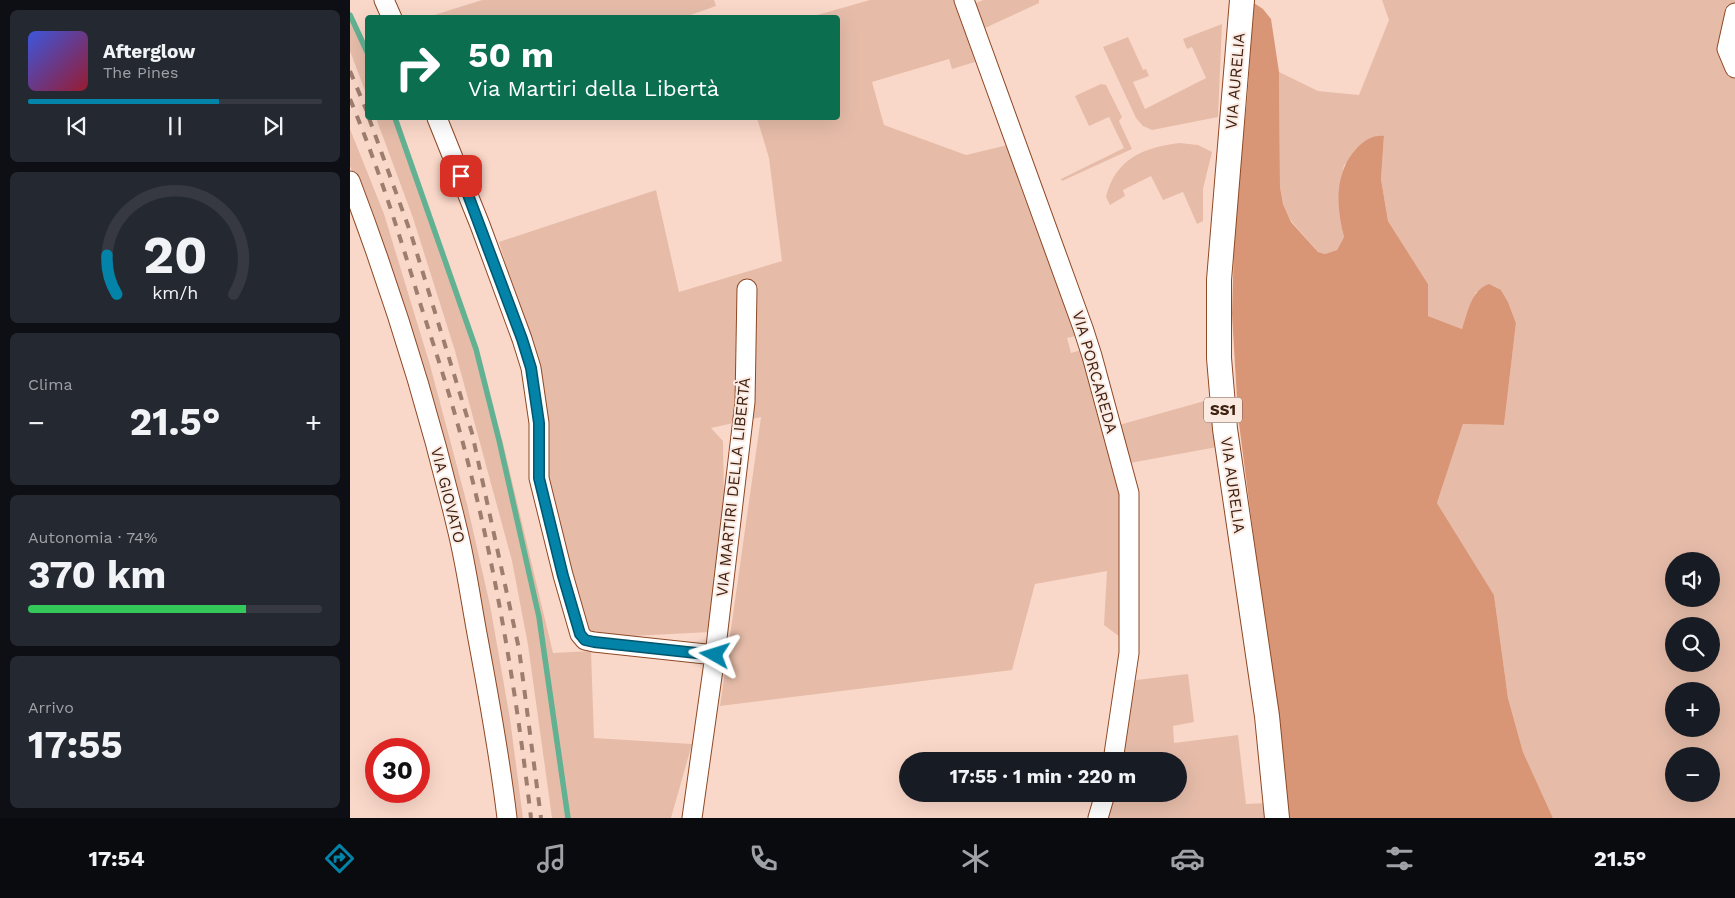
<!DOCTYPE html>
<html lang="it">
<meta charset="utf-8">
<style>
:root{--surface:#171b24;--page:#242831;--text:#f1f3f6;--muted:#9ea1a6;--line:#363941;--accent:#0283a7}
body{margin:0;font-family:"Work Sans",sans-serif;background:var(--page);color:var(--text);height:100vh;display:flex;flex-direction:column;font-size:19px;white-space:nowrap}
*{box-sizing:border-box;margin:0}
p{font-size:16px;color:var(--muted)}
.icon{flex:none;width:28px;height:28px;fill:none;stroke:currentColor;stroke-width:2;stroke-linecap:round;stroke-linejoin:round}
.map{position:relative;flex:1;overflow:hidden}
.drawer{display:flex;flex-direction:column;gap:10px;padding:10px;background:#0d0f14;width:350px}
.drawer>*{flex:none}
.hud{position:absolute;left:15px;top:15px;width:475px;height:105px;border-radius:5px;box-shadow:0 5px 20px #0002;background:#0b6e4f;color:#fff;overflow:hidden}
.buttons{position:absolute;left:1315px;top:552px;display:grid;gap:10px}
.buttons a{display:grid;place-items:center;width:55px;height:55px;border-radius:50%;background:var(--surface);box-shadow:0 5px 20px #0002;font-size:25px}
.speed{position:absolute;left:15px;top:738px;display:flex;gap:10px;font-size:25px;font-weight:700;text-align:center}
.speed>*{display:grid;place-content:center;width:65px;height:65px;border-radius:50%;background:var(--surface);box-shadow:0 5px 20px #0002;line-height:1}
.speed .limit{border:8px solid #d22;background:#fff;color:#111}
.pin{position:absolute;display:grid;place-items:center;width:42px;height:42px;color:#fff;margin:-21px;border-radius:10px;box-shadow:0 2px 8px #0006}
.me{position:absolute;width:55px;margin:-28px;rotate:276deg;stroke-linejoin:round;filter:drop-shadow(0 0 4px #0008)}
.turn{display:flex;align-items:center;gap:18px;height:105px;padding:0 20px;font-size:22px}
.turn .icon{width:65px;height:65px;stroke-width:2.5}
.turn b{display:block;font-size:35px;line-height:42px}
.big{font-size:38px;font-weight:700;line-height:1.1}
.drawer .card{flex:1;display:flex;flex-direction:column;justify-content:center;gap:8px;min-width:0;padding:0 18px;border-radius:8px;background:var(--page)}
.drawer .dial{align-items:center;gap:0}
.dial svg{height:130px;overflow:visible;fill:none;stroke:var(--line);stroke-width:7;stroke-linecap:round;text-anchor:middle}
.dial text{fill:var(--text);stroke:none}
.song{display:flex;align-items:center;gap:15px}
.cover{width:60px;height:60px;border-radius:8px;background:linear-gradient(135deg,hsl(230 70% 55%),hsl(350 70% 35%))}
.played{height:5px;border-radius:2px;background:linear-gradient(90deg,var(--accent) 65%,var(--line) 65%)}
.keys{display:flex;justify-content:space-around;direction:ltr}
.heat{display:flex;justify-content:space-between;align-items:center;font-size:28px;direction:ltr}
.charge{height:8px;border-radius:4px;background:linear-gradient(90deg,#34c759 74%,var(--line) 0)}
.trip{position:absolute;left:549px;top:752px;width:288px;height:50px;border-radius:25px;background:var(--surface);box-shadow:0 5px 20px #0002;font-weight:700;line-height:50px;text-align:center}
.tabs{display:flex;height:80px;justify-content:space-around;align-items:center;background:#090b0e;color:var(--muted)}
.tabs .icon{width:35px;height:35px}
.tabs .selected{color:var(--accent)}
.tabs b{font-size:22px;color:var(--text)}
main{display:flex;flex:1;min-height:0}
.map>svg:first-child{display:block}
.green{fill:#e6bca9;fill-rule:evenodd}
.forest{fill:#d99677}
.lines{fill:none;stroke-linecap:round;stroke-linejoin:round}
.stream{stroke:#62b192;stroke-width:5.5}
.minor-casing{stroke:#8e4824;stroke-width:21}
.major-casing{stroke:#8e4824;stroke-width:26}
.minor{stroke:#fff;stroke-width:19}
.major{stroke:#fff;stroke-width:24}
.rail{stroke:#9d7d6e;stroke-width:4;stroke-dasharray:9 9;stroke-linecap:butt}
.route-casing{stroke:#01556d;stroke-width:12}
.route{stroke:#0283a7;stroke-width:9}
.labels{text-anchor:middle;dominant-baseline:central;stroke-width:4;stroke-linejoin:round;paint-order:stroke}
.shield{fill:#fbeae2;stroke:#775d50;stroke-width:1}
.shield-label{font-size:15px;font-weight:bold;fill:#3f2112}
.street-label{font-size:16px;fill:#3f2112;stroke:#fbeae2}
</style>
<main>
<section class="drawer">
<div class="card">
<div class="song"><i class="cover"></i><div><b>Afterglow</b><p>The Pines</p></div></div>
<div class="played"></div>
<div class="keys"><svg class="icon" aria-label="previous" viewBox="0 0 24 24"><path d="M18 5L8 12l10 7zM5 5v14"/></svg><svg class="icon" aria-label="pause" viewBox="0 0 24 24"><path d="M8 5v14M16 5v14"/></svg><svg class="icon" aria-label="next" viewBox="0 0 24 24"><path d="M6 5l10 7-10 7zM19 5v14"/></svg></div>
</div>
<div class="card dial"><svg viewBox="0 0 100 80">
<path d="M14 69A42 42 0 1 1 86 69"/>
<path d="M14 69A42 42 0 0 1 8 45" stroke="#0283a7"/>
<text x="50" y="56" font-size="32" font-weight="700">20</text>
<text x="50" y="72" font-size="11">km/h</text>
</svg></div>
<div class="card"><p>Clima</p>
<div class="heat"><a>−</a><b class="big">21.5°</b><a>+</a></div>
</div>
<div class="card"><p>Autonomia · 74%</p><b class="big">370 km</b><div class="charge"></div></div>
<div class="card"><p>Arrivo</p><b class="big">17:55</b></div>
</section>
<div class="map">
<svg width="1385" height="818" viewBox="0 0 1385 818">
<rect width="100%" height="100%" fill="#fad8c9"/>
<g class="green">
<polygon points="132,0 364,0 366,6 332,18 78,17"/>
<polygon points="520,0 607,0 625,62 602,69 599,59 522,82 534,125 616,155 662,144 730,335 717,338 721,353 735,349 775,495 774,640 754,625 757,571 685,584 662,670 370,706 411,417 361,428 373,441 374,499 361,632 241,638 210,546 197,478 186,364 149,242 306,190 329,292 432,261 419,158 407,118 488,118 488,18 460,17"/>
<polygon points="633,0 689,0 689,3 635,28 624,4"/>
<path d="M 1032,0 L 1385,0 L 1385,818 L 1203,818 L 1173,752 L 1158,698 L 1144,595 L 1087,503 L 1113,424 L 1154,425 L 1166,323 L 1158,302 L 1151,290 L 1126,292 L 1112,329 L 1078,316 L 1078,284 L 1038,221 L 1031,179 L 1034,136 L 994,165 C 988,194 987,208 994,237 L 987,250 L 975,254 L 968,252 L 941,221 L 933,204 L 930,187 L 929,72 L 968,91 L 1009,95 L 1039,20 ZM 1324,561 L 1361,561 L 1361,599 L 1324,599 ZM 1324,626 L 1361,626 L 1361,664 L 1324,664 ZM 1324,691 L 1361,691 L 1361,729 L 1324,729 ZM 1324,756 L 1361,756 L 1361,794 L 1324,794 Z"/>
<polygon points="0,15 17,54 17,96 0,51"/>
<polygon points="872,24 868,117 802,130 793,126 786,118 753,47 778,37 793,70 796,69 799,76 783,82 795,109 856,78 842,47 837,49 833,39"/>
<polygon points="751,84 756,85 772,117 769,121 782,149 712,181 711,179 774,148 759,117 739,126 725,96"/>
<polygon points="26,118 45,118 48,124 126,349 149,439 152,439 203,653 241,651 244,738 342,744 321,818 202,818 178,645 162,561 105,351 63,218"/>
<polygon points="0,129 34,214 80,365 117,504 140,605 160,719 173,818 162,818 148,715 21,218 0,166"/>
<path d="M 830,143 L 848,145 L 862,152 L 853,189 L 853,221 L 847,224 L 833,192 L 813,200 L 801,176 L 773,190 L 775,196 L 760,205 L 756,197 C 765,159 794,147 830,143 Z"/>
<polygon points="858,400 867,447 780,463 769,425"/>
<polygon points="838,674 844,722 823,726 824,743 888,735 896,804 915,803 916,818 756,818 762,794 828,794 828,761 770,761 786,680"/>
</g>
<path class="forest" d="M 904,3 L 913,9 L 921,19 L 929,72 L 930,187 L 933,204 L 941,222 L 968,252 L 975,254 L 987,250 L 994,237 C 986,207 984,172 1007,148 C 1015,140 1023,135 1034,136 L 1031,179 L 1038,221 L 1078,284 L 1078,316 L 1112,329 C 1118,312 1121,290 1139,284 L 1151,290 L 1158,302 L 1166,323 L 1154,425 L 1113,424 L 1087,503 L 1144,595 L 1158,698 L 1173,752 L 1203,818 L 938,818 L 919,656 L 888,416 L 882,314 L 885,214 L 897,101 Z"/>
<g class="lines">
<g class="stream">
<polyline points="0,15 18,54"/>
<polyline points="45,118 126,349 149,440 189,617 218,818"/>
</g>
<defs>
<g id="minor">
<polyline points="34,0 42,18"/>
<polyline points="614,0 733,328 742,356 779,493 779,653 763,761"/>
<polyline points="1385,13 1377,49 1385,68"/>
<polyline points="87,118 130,225 172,339 181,368 189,423 189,478 213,575 230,634 235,640 244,642 365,655 342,818"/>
<path d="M 0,181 C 43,294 79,410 107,528 C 116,564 121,602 128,639 C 139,698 150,758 157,818"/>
<polyline points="365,655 395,402 397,289"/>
<polyline points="748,818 755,794"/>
</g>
<polyline id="major" points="892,0 869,280 869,358 875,429 917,716 927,818"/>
</defs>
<use href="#minor" class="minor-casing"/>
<use href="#major" class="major-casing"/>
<use href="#minor" class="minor"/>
<use href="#major" class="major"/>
<g class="rail">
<polyline points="0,71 18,114"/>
<path d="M 0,99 C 28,166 50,236 71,306 C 85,349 99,392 111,436 C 145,561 166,690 181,818"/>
<polyline points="19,118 61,234 122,433 169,649 191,818"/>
</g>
</g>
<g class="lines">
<defs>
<polyline id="route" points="111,176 172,339 181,368 189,423 189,478 213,576 230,634 235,640 244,642 365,655"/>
</defs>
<use href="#route" class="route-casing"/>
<use href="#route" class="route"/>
</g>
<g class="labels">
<rect class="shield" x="854" y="397.5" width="38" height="25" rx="4"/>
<g class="shield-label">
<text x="873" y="410">SS1</text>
</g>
<g class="street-label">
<text transform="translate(885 81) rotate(-85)">VIA AURELIA</text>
<text transform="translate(745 372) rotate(74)">VIA PORCAREDA</text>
<text transform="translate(883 485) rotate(82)">VIA AURELIA</text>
<text transform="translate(383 487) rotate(-84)">VIA MARTIRI DELLA LIBERTÀ</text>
<text transform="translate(98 495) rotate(76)">VIA GIOVATO</text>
</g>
</g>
</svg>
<div class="buttons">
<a><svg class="icon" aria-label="sound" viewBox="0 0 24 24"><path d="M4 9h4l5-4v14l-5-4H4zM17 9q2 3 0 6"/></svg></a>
<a><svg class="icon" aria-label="search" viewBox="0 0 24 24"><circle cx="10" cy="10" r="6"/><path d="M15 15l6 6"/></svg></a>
<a>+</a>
<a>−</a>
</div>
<div class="speed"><div class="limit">30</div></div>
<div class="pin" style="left:111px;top:176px;background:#d93025"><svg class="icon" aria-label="arrive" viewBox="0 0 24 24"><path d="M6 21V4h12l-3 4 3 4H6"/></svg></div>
<svg class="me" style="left:365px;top:655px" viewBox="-20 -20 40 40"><path d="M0-17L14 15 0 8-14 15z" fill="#0283a7" stroke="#fff" stroke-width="4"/></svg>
<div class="trip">17:55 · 1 min · 220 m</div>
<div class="hud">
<div class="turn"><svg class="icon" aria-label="right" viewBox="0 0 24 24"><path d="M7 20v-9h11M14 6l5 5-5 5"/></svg><div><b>50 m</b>Via Martiri della Libertà</div></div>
</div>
</div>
</main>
<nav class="tabs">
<b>17:54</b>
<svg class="icon selected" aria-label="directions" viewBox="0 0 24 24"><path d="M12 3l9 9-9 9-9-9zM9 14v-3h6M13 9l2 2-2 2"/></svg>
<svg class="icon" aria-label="music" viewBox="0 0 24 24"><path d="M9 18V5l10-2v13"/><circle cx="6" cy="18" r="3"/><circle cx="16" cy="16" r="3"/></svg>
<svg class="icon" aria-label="phone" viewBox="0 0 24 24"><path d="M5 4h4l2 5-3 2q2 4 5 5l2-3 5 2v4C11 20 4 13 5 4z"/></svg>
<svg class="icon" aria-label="climate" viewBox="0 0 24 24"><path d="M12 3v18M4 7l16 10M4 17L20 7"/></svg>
<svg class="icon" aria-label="car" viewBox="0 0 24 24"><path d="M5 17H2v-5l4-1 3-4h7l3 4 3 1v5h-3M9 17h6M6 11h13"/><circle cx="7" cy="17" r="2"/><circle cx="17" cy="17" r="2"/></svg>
<svg class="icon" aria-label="filters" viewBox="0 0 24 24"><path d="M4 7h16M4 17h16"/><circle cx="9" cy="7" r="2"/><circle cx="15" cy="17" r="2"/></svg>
<b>21.5°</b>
</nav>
